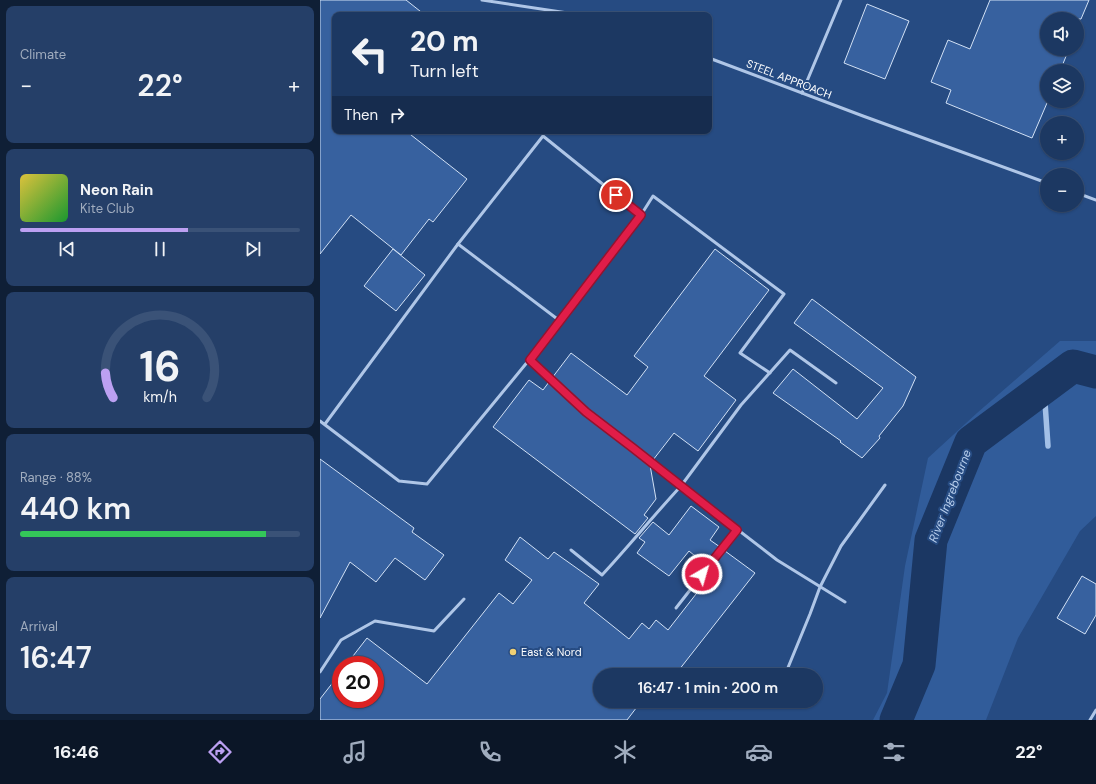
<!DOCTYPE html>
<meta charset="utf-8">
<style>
:root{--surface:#1c3862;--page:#253f68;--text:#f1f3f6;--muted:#a0acbe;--line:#3a5277;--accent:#bca0f2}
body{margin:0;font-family:"DM Sans",sans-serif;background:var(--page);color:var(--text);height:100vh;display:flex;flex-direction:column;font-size:15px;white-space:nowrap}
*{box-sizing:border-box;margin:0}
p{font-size:13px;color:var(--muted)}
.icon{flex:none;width:22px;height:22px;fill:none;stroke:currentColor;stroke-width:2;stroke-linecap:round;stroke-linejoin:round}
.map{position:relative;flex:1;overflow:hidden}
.sheet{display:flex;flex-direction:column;gap:6px;padding:6px;background:#0f1f36;width:320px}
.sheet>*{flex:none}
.banner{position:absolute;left:12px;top:12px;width:380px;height:122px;border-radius:8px;box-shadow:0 1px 3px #0004,0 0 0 1px var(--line);background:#1c3862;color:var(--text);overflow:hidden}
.tools{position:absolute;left:720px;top:12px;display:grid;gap:8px}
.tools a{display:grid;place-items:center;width:44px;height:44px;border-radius:50%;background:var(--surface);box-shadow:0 1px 3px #0004,0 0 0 1px var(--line);font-size:20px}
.speed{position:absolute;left:12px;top:656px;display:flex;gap:8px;font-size:20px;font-weight:700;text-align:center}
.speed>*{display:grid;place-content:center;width:52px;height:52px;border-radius:50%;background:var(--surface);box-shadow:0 1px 3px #0004,0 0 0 1px var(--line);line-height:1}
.speed .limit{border:6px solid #d22;background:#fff;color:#111}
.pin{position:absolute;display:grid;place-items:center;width:34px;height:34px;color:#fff;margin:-17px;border:2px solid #fff;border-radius:50%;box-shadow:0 1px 4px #0007}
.me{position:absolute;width:44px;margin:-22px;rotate:38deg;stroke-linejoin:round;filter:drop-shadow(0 0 3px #0008)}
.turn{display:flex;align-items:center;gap:14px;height:84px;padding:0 12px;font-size:18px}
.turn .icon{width:52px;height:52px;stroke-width:2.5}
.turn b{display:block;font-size:28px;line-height:34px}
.then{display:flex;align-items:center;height:38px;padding:0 12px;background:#0003;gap:8px;font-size:15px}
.big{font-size:30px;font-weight:600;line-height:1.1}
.sheet .card{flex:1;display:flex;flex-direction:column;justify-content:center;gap:6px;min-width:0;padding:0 14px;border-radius:8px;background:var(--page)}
.sheet .dial{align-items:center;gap:0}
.dial svg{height:104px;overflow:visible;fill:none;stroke:var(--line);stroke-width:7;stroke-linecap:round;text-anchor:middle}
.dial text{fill:var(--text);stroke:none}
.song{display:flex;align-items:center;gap:12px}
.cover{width:48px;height:48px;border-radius:6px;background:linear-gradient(135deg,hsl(50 70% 55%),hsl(130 70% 35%))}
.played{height:4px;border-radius:2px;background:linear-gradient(90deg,var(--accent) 60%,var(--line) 60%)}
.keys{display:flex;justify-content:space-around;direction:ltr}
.heat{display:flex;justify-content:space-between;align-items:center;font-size:22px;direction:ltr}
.charge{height:6px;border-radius:3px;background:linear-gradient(90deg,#34c759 88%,var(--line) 0)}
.trip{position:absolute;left:273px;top:668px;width:230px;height:40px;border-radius:20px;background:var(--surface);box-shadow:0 1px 3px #0004,0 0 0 1px var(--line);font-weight:600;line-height:40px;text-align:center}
.dock{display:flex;height:64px;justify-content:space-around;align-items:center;background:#0b1627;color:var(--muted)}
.dock .icon{width:28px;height:28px}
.dock .on{color:var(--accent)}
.dock b{font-size:18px;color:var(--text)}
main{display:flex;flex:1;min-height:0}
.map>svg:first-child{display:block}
.green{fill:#315c9a}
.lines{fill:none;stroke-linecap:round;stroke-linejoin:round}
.stream{stroke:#a3c0e7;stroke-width:5.5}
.river{stroke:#1b3763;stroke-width:33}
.building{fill:#37619f;stroke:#d2e1f5}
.service{stroke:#afc6e7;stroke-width:3}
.route-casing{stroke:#92132f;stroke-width:10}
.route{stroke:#e11d48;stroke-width:7}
.poi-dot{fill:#f0d074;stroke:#264b82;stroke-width:1.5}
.labels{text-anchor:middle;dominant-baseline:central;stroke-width:4;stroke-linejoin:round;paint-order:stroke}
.street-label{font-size:11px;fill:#fff;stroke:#264b82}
.poi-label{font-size:11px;fill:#fff;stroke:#264b82;text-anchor:start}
.water-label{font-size:12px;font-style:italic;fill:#bad0ee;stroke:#264b82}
</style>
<main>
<section class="sheet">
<div class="card"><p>Climate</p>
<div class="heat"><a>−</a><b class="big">22°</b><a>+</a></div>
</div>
<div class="card">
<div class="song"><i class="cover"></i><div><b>Neon Rain</b><p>Kite Club</p></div></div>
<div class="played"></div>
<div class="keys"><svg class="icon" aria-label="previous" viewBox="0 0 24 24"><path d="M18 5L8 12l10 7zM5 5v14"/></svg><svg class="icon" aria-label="pause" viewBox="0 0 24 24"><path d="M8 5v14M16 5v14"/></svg><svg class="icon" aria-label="next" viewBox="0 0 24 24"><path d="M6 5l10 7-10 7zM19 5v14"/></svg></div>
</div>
<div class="card dial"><svg viewBox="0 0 100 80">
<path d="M14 69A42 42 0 1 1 86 69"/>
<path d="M14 69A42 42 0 0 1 8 50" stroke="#bca0f2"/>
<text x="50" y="56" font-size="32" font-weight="700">16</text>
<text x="50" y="72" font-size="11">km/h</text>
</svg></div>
<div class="card"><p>Range · 88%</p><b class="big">440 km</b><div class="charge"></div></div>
<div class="card"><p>Arrival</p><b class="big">16:47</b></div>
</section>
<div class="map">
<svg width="776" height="720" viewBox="0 0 776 720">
<rect width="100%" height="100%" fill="#264b82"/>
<polygon class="green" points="740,341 776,341 776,516 760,531 698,638 666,720 553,720 567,693 585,566 608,458 657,413"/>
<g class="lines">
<polyline class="stream" points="724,388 728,446"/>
<polyline class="river" points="576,720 599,665 611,540 651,442 753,366 776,372"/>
</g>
<g class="building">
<polygon points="0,0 86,0 105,15 15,15 15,131 86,131 147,179 113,222 109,219 81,255 31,215 0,254"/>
<polygon points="670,0 769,0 761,19 727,19 727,49 749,49 740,71 727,71 727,103 712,138 626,103 631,90 611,82 628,40 650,49"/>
<polygon points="547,4 589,21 565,79 524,63"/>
<polygon points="73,249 105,275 76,311 44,286"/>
<polygon points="395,249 449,290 384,376 416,400 378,451 354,433 333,460 268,411 232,378 251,353 307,395 328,367 314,356"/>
<polygon points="492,299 596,377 583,406 559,436 560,438 542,458 520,442 521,441 453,393 473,369 537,419 563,388 474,323"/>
<polygon points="209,380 223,390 229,382 264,415 330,465 336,499 324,515 328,518 315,534 173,427"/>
<polygon points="0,459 94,528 92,532 124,555 105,580 75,558 56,582 30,562 0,618"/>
<polygon points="371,506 399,527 390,540 400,547 386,565 369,551 349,576 317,553 325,542 319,538 333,522 349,535"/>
<polygon points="200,537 228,559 234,552 279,584 264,603 309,639 322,623 329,629 336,620 348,630 394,571 391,568 405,551 435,573 355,675 280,675 280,701 318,701 320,703 307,720 0,720 0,699 21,672 21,699 55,699 55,665 26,665 47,638 107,684 179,593 193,604 212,580 185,560"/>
<polygon points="762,576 776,584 776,615 765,634 737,618"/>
</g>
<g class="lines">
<g class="service">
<polyline points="162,0 261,15"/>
<polyline points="389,58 543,116 727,183"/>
<polyline points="482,93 521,0"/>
<polyline points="757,193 776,200"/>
<polyline points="321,215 333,196 464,294 420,353 450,373"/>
<polyline points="138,244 240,321"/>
<polyline points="209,360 266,413 313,448 361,486 421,405 470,350 516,383"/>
<polyline points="0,421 79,481 107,484 209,360 321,215 223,136 138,244 5,424"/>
<path d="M 251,550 L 282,575 C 309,546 334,515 361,486 L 457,560 L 525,602"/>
<polyline points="356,608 417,530"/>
<polyline points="467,670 490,614 500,587 521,546 565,485"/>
<polyline points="0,672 21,640 55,621 114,631 144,599"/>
<polyline points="770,720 776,710"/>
</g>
</g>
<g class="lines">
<defs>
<polyline id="route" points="296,195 321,215 210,360 266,412 313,448 417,530 382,574"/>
</defs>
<use href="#route" class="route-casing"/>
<use href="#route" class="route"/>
</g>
<circle class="poi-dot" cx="193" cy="652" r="4"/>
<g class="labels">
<g class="street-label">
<text transform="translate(469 79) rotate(21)">STEEL APPROACH</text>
</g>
<g class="poi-label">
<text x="201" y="652">East &amp; Nord</text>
</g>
<g class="water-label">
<text transform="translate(630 496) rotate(-69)">River Ingrebourne</text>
</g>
</g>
</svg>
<div class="tools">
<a><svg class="icon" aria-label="sound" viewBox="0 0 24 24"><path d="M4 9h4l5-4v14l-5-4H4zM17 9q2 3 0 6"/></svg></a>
<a><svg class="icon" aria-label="layers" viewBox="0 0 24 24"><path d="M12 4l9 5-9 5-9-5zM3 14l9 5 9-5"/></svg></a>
<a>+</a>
<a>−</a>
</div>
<div class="speed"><div class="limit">20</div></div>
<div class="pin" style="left:296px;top:195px;background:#d93025"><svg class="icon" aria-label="arrive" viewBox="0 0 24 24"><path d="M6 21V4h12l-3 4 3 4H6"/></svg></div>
<svg class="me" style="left:382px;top:574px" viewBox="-20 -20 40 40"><circle r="17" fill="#e11d48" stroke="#fff" stroke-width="3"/><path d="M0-11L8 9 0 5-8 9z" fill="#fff"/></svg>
<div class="trip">16:47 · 1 min · 200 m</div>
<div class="banner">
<div class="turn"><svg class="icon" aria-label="left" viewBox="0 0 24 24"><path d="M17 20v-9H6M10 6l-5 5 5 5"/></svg><div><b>20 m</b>Turn left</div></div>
<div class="then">Then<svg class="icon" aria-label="right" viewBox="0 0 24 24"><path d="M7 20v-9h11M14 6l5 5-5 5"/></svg></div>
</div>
</div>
</main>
<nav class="dock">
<b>16:46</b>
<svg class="icon on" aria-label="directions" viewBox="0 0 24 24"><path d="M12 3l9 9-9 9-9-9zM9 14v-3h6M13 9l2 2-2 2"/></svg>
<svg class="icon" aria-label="music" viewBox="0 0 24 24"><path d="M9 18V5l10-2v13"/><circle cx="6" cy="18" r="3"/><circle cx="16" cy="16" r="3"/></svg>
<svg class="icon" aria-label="phone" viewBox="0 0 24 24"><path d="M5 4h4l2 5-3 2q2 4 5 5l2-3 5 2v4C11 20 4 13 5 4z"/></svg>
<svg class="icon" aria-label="climate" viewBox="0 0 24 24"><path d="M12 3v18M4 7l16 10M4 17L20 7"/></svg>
<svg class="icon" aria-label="car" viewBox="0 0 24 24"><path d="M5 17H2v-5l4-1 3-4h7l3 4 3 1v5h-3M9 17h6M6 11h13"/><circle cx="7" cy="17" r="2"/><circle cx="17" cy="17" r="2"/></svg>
<svg class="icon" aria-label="filters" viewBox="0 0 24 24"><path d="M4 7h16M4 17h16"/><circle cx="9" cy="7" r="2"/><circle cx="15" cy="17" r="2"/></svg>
<b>22°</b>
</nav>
